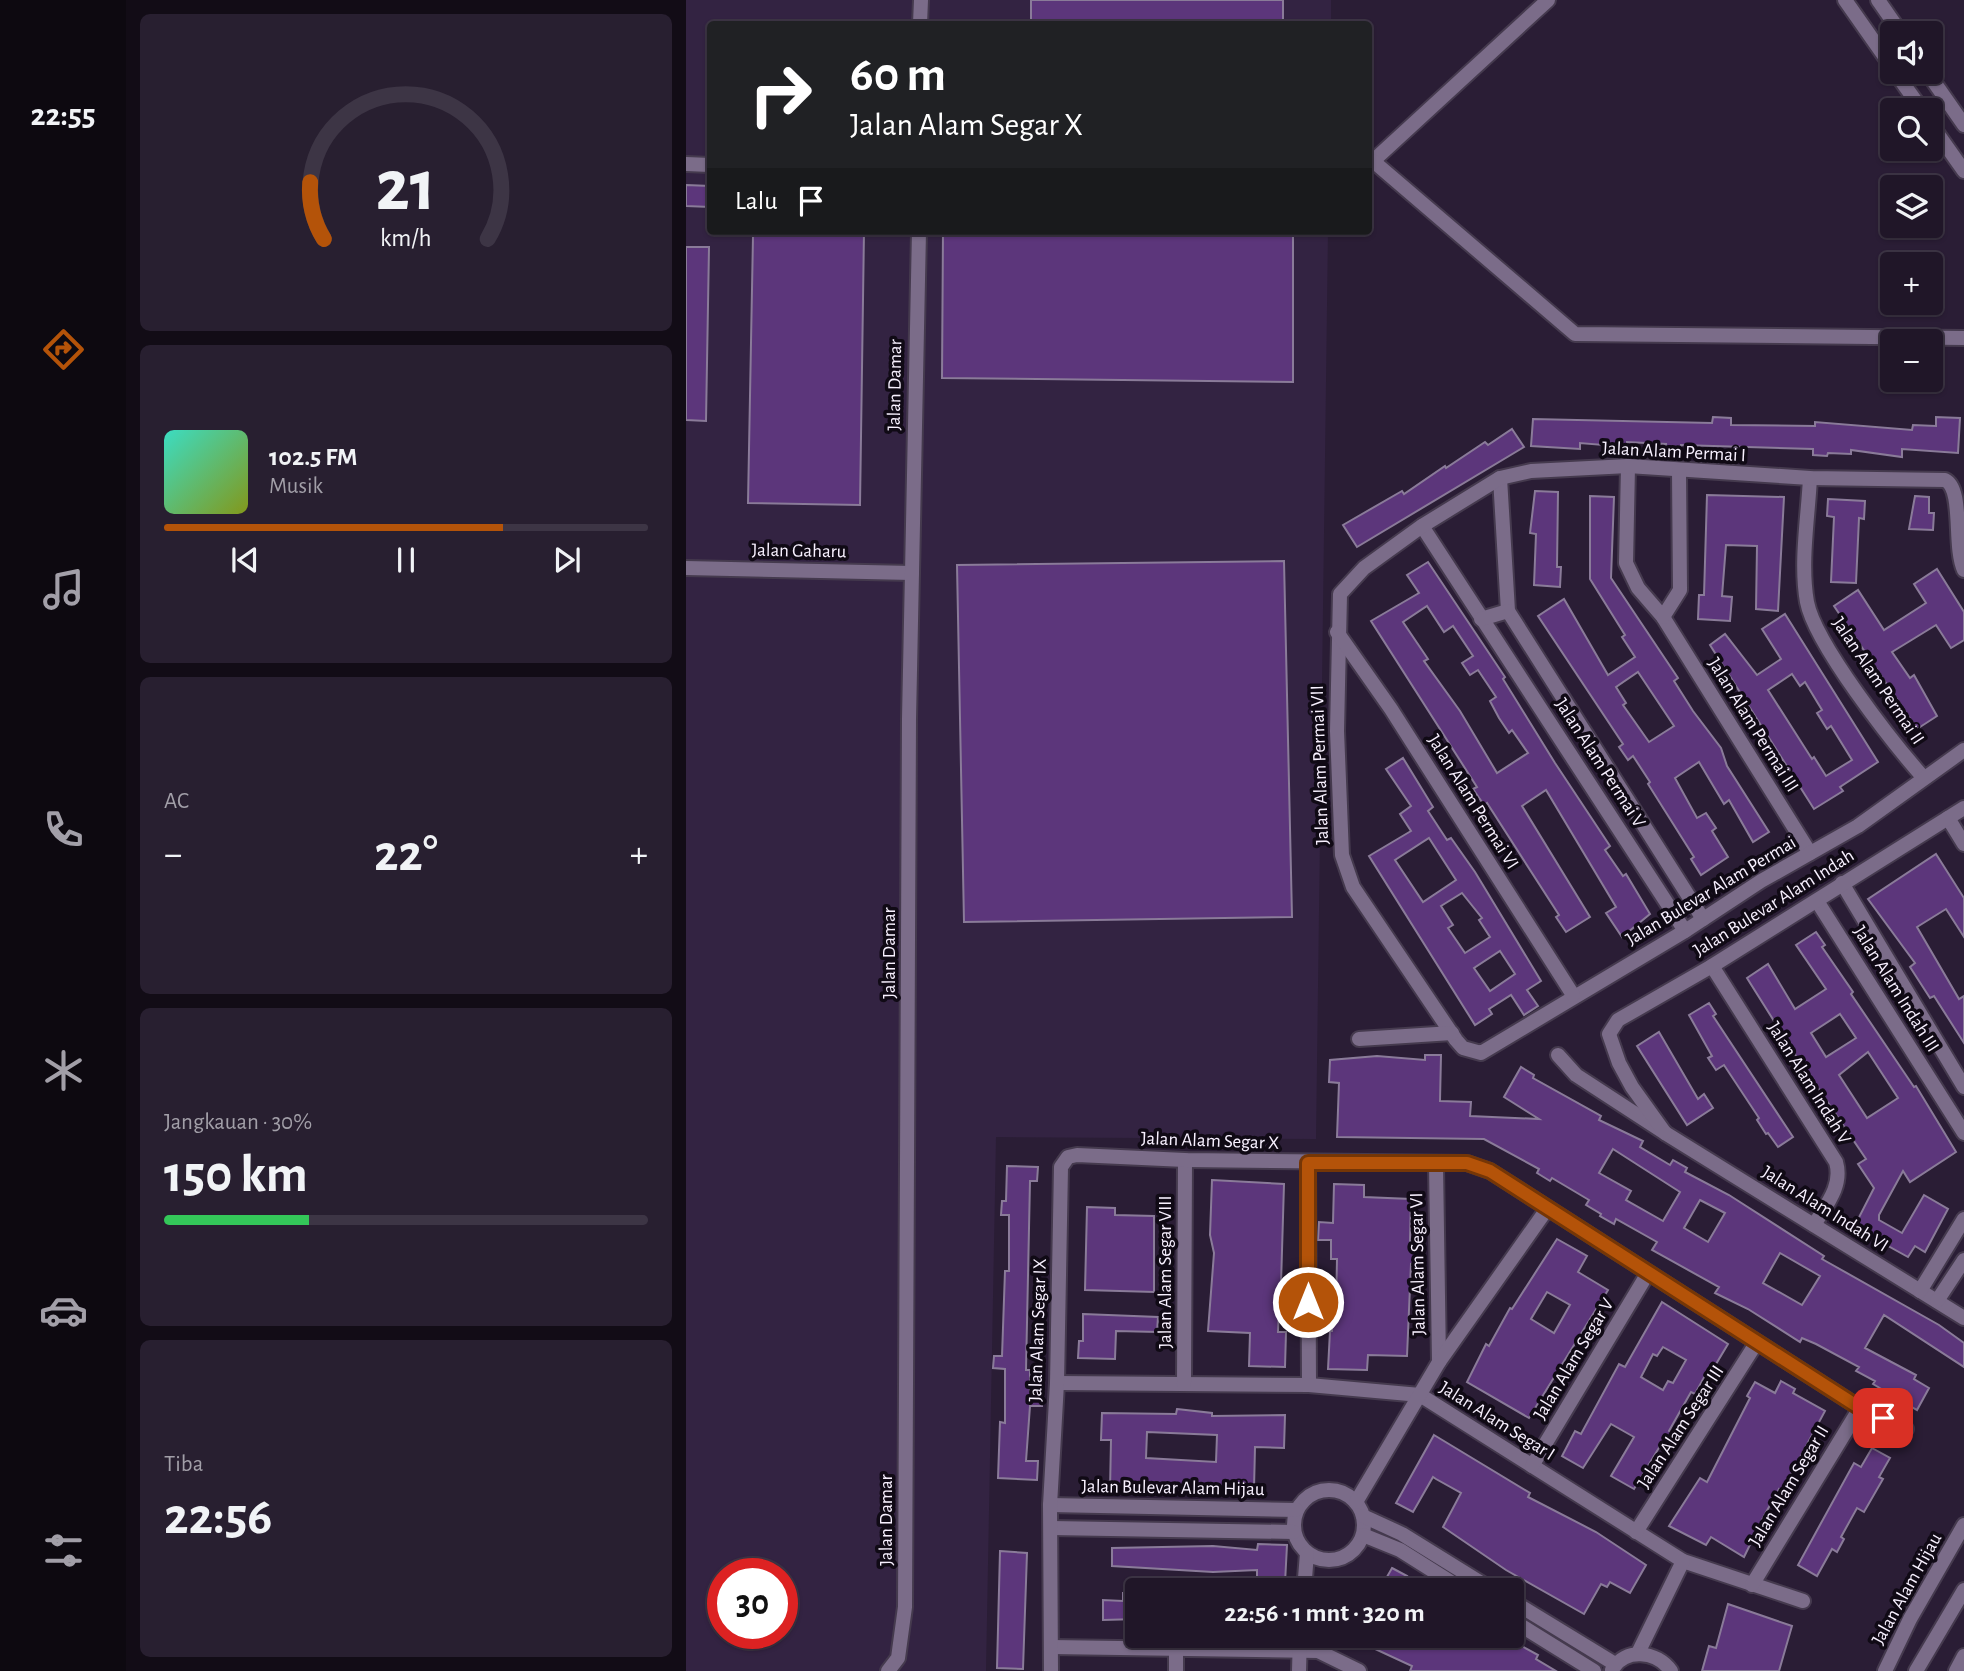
<!DOCTYPE html>
<html lang="id">
<meta charset="utf-8">
<style>
:root{--surface:#201628;--page:#281f30;--text:#f1f3f6;--muted:#a29fa8;--line:#3d3545;--accent:#b45309}
body{margin:0;font-family:"Alegreya Sans",sans-serif;background:var(--page);color:var(--text);height:100vh;display:flex;flex-direction:column;font-size:26px;white-space:nowrap}
*{box-sizing:border-box;margin:0}
p{font-size:23px;color:var(--muted)}
.icon{flex:none;width:38px;height:38px;fill:none;stroke:currentColor;stroke-width:2;stroke-linecap:round;stroke-linejoin:round}
.map{position:relative;flex:1;overflow:hidden}
.details{display:flex;flex-direction:column;gap:14px;padding:14px;background:#120c16;width:560px}
.details>*{flex:none}
.guide{position:absolute;left:21px;top:21px;width:665px;height:214px;border-radius:7px;box-shadow:0 2px 5px #0004,0 0 0 2px var(--line);background:#202124;color:#fff;overflow:hidden}
.buttons{position:absolute;left:1194px;top:21px;display:grid;gap:14px}
.buttons a{display:grid;place-items:center;width:63px;height:63px;border-radius:7px;background:var(--surface);box-shadow:0 2px 5px #0004,0 0 0 2px var(--line);font-size:35px}
.speed{position:absolute;left:21px;top:1558px;display:flex;gap:14px;font-size:35px;font-weight:700;text-align:center}
.speed>*{display:grid;place-content:center;width:91px;height:91px;border-radius:50%;background:var(--surface);box-shadow:0 2px 5px #0004,0 0 0 2px var(--line);line-height:1}
.speed .limit{border:10px solid #d22;background:#fff;color:#111}
.pin{position:absolute;display:grid;place-items:center;width:60px;height:60px;color:#fff;margin:-30px;border-radius:14px;box-shadow:0 4px 10px #0006}
.me{position:absolute;width:77px;margin:-38px;rotate:0deg;stroke-linejoin:round;filter:drop-shadow(0 0 5px #0008)}
.turn{display:flex;align-items:center;gap:24px;height:147px;padding:0 28px;font-size:32px}
.turn .icon{width:91px;height:91px;stroke-width:2.5}
.turn b{display:block;font-size:49px;line-height:60px}
.then{display:flex;align-items:center;height:66px;padding:0 28px;background:#0003;gap:14px;font-size:26px}
.big{font-size:52px;font-weight:700;line-height:1.1}
.details .tile{flex:1;display:flex;flex-direction:column;justify-content:center;gap:10px;min-width:0;padding:0 24px;border-radius:10px;background:var(--page)}
.details .dial{align-items:center;gap:0}
.dial svg{height:182px;overflow:visible;fill:none;stroke:var(--line);stroke-width:7;stroke-linecap:round;text-anchor:middle}
.dial text{fill:var(--text);stroke:none}
.song{display:flex;align-items:center;gap:21px}
.cover{width:84px;height:84px;border-radius:10px;background:linear-gradient(135deg,hsl(170 70% 55%),hsl(70 70% 35%))}
.played{height:7px;border-radius:4px;background:linear-gradient(90deg,var(--accent) 70%,var(--line) 70%)}
.keys{display:flex;justify-content:space-around;direction:ltr}
.heat{display:flex;justify-content:space-between;align-items:center;font-size:38px;direction:ltr}
.charge{height:10px;border-radius:5px;background:linear-gradient(90deg,#34c759 30%,var(--line) 0)}
.trip{position:absolute;left:439px;top:1578px;width:399px;height:70px;border-radius:7px;background:var(--surface);box-shadow:0 2px 5px #0004,0 0 0 2px var(--line);font-weight:700;line-height:70px;text-align:center}
main{display:flex;flex:1;min-height:0}
.dock{display:flex;flex-direction:column;width:126px;justify-content:space-around;align-items:center;background:#0d0910;color:var(--muted)}
.dock .icon{width:49px;height:49px}
.dock .on{color:var(--accent)}
.dock b{font-size:32px;color:var(--text)}
.map>svg:first-child{display:block}
.built{fill:#332342;fill-rule:evenodd}
.building{fill:#5c367b;stroke:#8a7b99;stroke-width:2;fill-rule:evenodd}
.lines{fill:none;stroke-linecap:round;stroke-linejoin:round}
.street-casing{stroke:#453a4e;stroke-width:18}
.street{stroke:#7b6c89;stroke-width:14}
.route-casing{stroke:#753606;stroke-width:18}
.route{stroke:#b45309;stroke-width:12}
.labels{text-anchor:middle;dominant-baseline:central;stroke-width:7;stroke-linejoin:round;paint-order:stroke}
.street-label{font-size:19px;fill:#f8f1ff;stroke:#100a15}
</style>
<main>
<nav class="dock">
<b>22:55</b>
<svg class="icon on" aria-label="directions" viewBox="0 0 24 24"><path d="M12 3l9 9-9 9-9-9zM9 14v-3h6M13 9l2 2-2 2"/></svg>
<svg class="icon" aria-label="music" viewBox="0 0 24 24"><path d="M9 18V5l10-2v13"/><circle cx="6" cy="18" r="3"/><circle cx="16" cy="16" r="3"/></svg>
<svg class="icon" aria-label="phone" viewBox="0 0 24 24"><path d="M5 4h4l2 5-3 2q2 4 5 5l2-3 5 2v4C11 20 4 13 5 4z"/></svg>
<svg class="icon" aria-label="climate" viewBox="0 0 24 24"><path d="M12 3v18M4 7l16 10M4 17L20 7"/></svg>
<svg class="icon" aria-label="car" viewBox="0 0 24 24"><path d="M5 17H2v-5l4-1 3-4h7l3 4 3 1v5h-3M9 17h6M6 11h13"/><circle cx="7" cy="17" r="2"/><circle cx="17" cy="17" r="2"/></svg>
<svg class="icon" aria-label="filters" viewBox="0 0 24 24"><path d="M4 7h16M4 17h16"/><circle cx="9" cy="7" r="2"/><circle cx="15" cy="17" r="2"/></svg>
</nav>
<section class="details">
<div class="tile dial"><svg viewBox="0 0 100 80">
<path d="M14 69A42 42 0 1 1 86 69"/>
<path d="M14 69A42 42 0 0 1 8 44" stroke="#b45309"/>
<text x="50" y="56" font-size="32" font-weight="700">21</text>
<text x="50" y="72" font-size="11">km/h</text>
</svg></div>
<div class="tile">
<div class="song"><i class="cover"></i><div><b>102.5 FM</b><p>Musik</p></div></div>
<div class="played"></div>
<div class="keys"><svg class="icon" aria-label="previous" viewBox="0 0 24 24"><path d="M18 5L8 12l10 7zM5 5v14"/></svg><svg class="icon" aria-label="pause" viewBox="0 0 24 24"><path d="M8 5v14M16 5v14"/></svg><svg class="icon" aria-label="next" viewBox="0 0 24 24"><path d="M6 5l10 7-10 7zM19 5v14"/></svg></div>
</div>
<div class="tile"><p>AC</p>
<div class="heat"><a>−</a><b class="big">22°</b><a>+</a></div>
</div>
<div class="tile"><p>Jangkauan · 30%</p><b class="big">150 km</b><div class="charge"></div></div>
<div class="tile"><p>Tiba</p><b class="big">22:56</b></div>
</section>
<div class="map">
<svg width="1278" height="1671" viewBox="0 0 1278 1671">
<rect width="100%" height="100%" fill="#2a1d35"/>
<path class="built" d="M 0,0 L 645,0 L 645,24 L 24,24 L 24,231 L 642,231 L 630,1139 L 310,1137 L 300,1671 L 0,1671 ZM 37,1573 L 96,1573 L 96,1633 L 37,1633 Z"/>
<g class="building">
<rect x="345" y="0" width="252" height="24"/>
<polygon points="0,185 24,186 24,207 0,206"/>
<polygon points="178,231 174,505 62,503 67,236"/>
<polygon points="257,231 607,231 607,382 256,378"/>
<polygon points="0,247 23,247 20,421 0,420"/>
<polygon points="1027,417 1045,418 1045,425 1129,426 1129,422 1226,430 1227,425 1250,426 1250,417 1274,418 1272,453 1216,449 1216,457 1165,450 1165,454 1142,453 1141,456 1127,455 1127,449 995,445 995,453 979,452 980,444 941,442 941,447 894,443 894,449 845,446 847,419 1026,423"/>
<polygon points="826,429 838,447 671,547 657,525 716,491 718,494 759,466 760,468 799,442 802,445"/>
<polygon points="849,491 872,492 871,567 875,567 874,587 848,585 850,534 844,533"/>
<polygon points="1021,495 1098,497 1092,611 1070,609 1071,546 1040,545 1036,596 1046,597 1044,621 1012,619 1013,595 1018,595"/>
<path d="M 904,496 L 928,497 L 925,578 L 992,678 L 988,681 L 1007,711 L 1035,748 L 1041,766 L 1083,832 L 1067,842 L 1043,800 L 1038,804 L 1013,762 L 989,778 L 1011,818 L 1020,813 L 1030,828 L 1026,831 L 1042,857 L 1015,875 L 1005,859 L 1008,857 L 962,784 L 964,782 L 947,756 L 942,760 L 933,747 L 937,744 L 852,616 L 878,599 L 922,675 L 949,657 L 936,637 L 939,635 L 904,579 ZM 952,672 L 988,726 L 963,742 L 937,705 L 940,703 L 930,687 Z"/>
<polygon points="1229,496 1243,497 1243,513 1248,513 1247,530 1223,529"/>
<polygon points="1142,499 1179,501 1178,519 1173,518 1170,583 1145,582 1148,517 1141,516"/>
<polygon points="598,561 606,917 278,922 271,565"/>
<path d="M 742,562 L 819,677 L 817,679 L 869,763 L 924,846 L 919,850 L 937,876 L 940,874 L 964,914 L 936,937 L 920,913 L 930,907 L 860,790 L 836,806 L 904,917 L 880,932 L 870,917 L 873,915 L 801,803 L 798,805 L 787,789 L 791,787 L 685,621 L 733,593 L 721,575 ZM 741,606 L 758,632 L 767,626 L 787,656 L 776,663 L 784,675 L 792,670 L 810,697 L 804,701 L 813,718 L 823,733 L 826,730 L 842,753 L 811,773 L 774,711 L 738,661 L 742,659 L 717,622 Z"/>
<polygon points="1251,569 1278,612 1278,640 1265,648 1250,625 1206,652 1224,678 1228,675 1251,716 1231,729 1148,606 1172,590 1198,630 1240,603 1228,584"/>
<path d="M 1099,614 L 1192,762 L 1154,787 L 1157,791 L 1128,809 L 1024,645 L 1039,634 L 1071,675 L 1095,659 L 1076,629 ZM 1106,674 L 1114,686 L 1119,682 L 1136,710 L 1131,713 L 1141,729 L 1145,726 L 1166,760 L 1140,776 L 1128,757 L 1126,759 L 1082,690 Z"/>
<path d="M 717,758 L 747,807 L 742,811 L 761,840 L 765,838 L 789,872 L 855,981 L 841,990 L 852,1006 L 838,1015 L 825,995 L 803,1009 L 806,1014 L 789,1025 L 683,856 L 725,831 L 714,814 L 725,806 L 700,769 ZM 743,838 L 770,880 L 737,902 L 709,860 ZM 776,893 L 796,918 L 793,920 L 804,937 L 779,953 L 762,928 L 767,925 L 755,906 ZM 814,951 L 829,974 L 804,991 L 788,968 Z"/>
<polygon points="1250,854 1278,898 1278,937 1260,909 1231,927 1273,999 1278,996 1278,1043 1248,996 1244,998 1224,967 1229,963 1182,899"/>
<path d="M 1130,932 L 1139,945 L 1136,947 L 1167,992 L 1165,994 L 1228,1087 L 1230,1086 L 1270,1152 L 1224,1182 L 1217,1171 L 1193,1215 L 1193,1220 L 1216,1233 L 1238,1195 L 1262,1209 L 1239,1252 L 1229,1246 L 1222,1257 L 1168,1227 L 1188,1188 L 1172,1164 L 1180,1159 L 1132,1088 L 1123,1094 L 1112,1077 L 1120,1072 L 1061,978 L 1082,964 L 1109,1009 L 1140,989 L 1110,945 ZM 1154,1014 L 1170,1038 L 1140,1057 L 1125,1033 ZM 1182,1052 L 1212,1098 L 1181,1118 L 1153,1075 Z"/>
<polygon points="1023,1003 1030,1014 1027,1016 1107,1137 1092,1147 1082,1133 1080,1134 1071,1120 1073,1118 1038,1065 1030,1070 1022,1058 1026,1056 1003,1015"/>
<polygon points="973,1032 1012,1099 1018,1094 1027,1108 1001,1125 951,1046"/>
<path d="M 739,1055 L 755,1055 L 754,1101 L 785,1102 L 784,1116 L 853,1119 L 818,1097 L 835,1067 L 848,1075 L 847,1078 L 915,1116 L 913,1120 L 957,1141 L 954,1147 L 984,1165 L 987,1160 L 1001,1168 L 999,1172 L 1043,1195 L 1138,1256 L 1136,1259 L 1253,1325 L 1278,1343 L 1278,1367 L 1198,1315 L 1179,1348 L 1230,1375 L 1228,1379 L 1243,1388 L 1231,1410 L 1187,1384 L 1189,1381 L 1170,1371 L 1173,1367 L 1130,1344 L 1116,1338 L 1114,1342 L 1062,1309 L 1029,1293 L 1033,1287 L 966,1250 L 971,1242 L 930,1219 L 928,1224 L 914,1216 L 915,1214 L 900,1205 L 903,1200 L 866,1178 L 864,1181 L 851,1173 L 853,1169 L 798,1139 L 651,1137 L 653,1083 L 643,1082 L 644,1060 L 691,1056 L 739,1060 ZM 927,1149 L 994,1192 L 977,1221 L 940,1200 L 945,1191 L 913,1173 ZM 1014,1200 L 1039,1213 L 1022,1242 L 998,1228 ZM 1094,1253 L 1134,1276 L 1116,1305 L 1077,1283 Z"/>
<polygon points="321,1166 352,1167 351,1181 344,1181 340,1370 344,1370 344,1391 356,1392 356,1406 344,1406 340,1461 352,1461 351,1480 312,1478 314,1422 319,1423 319,1369 307,1368 308,1356 316,1356 319,1271 323,1271 323,1215 315,1215 316,1201 320,1201"/>
<polygon points="526,1180 598,1184 595,1284 605,1285 605,1307 593,1307 592,1332 600,1332 599,1367 563,1366 564,1333 522,1331 528,1253 524,1235"/>
<polygon points="648,1184 678,1185 678,1197 725,1199 724,1241 729,1242 729,1265 725,1264 721,1356 682,1355 681,1370 642,1369 644,1331 646,1331 647,1308 650,1308 651,1259 645,1259 645,1240 632,1240 633,1222 647,1223"/>
<polygon points="401,1207 429,1208 429,1215 468,1216 468,1292 399,1290"/>
<path d="M 871,1239 L 901,1256 L 892,1272 L 922,1290 L 843,1418 L 781,1382 L 800,1344 L 803,1346 L 824,1308 L 826,1309 ZM 861,1292 L 884,1305 L 868,1333 L 845,1319 Z"/>
<path d="M 976,1302 L 1042,1344 L 1024,1374 L 1021,1372 L 1009,1394 L 1005,1392 L 983,1431 L 993,1437 L 984,1452 L 974,1446 L 948,1489 L 925,1476 L 948,1437 L 925,1424 L 897,1468 L 876,1456 L 889,1431 L 895,1434 L 933,1364 L 939,1367 ZM 977,1347 L 1000,1360 L 987,1383 L 982,1381 L 977,1390 L 955,1377 L 967,1354 L 971,1356 Z"/>
<polygon points="397,1314 472,1317 471,1332 430,1331 429,1359 392,1358 393,1341 397,1341"/>
<polygon points="1095,1381 1109,1389 1107,1393 1139,1411 1096,1491 1093,1489 1078,1516 1058,1557 1025,1537 1020,1545 983,1526 1014,1478 1021,1482 1064,1398 1061,1396 1069,1382 1089,1393"/>
<path d="M 491,1409 L 526,1413 L 526,1416 L 599,1415 L 598,1448 L 569,1447 L 568,1489 L 440,1485 L 440,1491 L 424,1490 L 425,1440 L 415,1440 L 416,1413 L 490,1414 ZM 461,1432 L 531,1435 L 530,1462 L 460,1458 Z"/>
<polygon points="748,1435 844,1493 842,1497 910,1532 960,1565 944,1593 924,1582 921,1587 915,1584 898,1614 820,1570 757,1527 775,1493 750,1479 747,1477 727,1512 710,1503"/>
<polygon points="1186,1448 1204,1458 1193,1477 1197,1479 1178,1512 1171,1508 1155,1537 1158,1539 1151,1552 1146,1549 1131,1576 1112,1565 1168,1463 1175,1467"/>
<polygon points="572,1544 601,1545 599,1583 571,1582 571,1570 527,1572 426,1566 426,1548 527,1546 571,1550"/>
<polygon points="314,1551 341,1553 337,1669 311,1668"/>
<polygon points="706,1568 721,1576 718,1581 734,1591 693,1591"/>
<polygon points="437,1593 452,1594 452,1619 417,1620 417,1600 437,1601"/>
<polygon points="1042,1604 1106,1626 1093,1671 1016,1671 1023,1646 1030,1648"/>
<polygon points="694,1636 817,1636 852,1655 850,1659 870,1671 724,1671 726,1666 687,1648"/>
</g>
<g class="lines">
<defs>
<g id="street">
<polyline points="1159,0 1206,67"/>
<polyline points="1192,0 1215,33"/>
<polyline points="234,24 235,0"/>
<polyline points="1209,72 1236,110"/>
<polyline points="1241,72 1278,125"/>
<polyline points="1244,123 1278,171"/>
<polyline points="682,161 687,161 862,0"/>
<polyline points="687,161 889,334 1278,338"/>
<polyline points="0,164 24,165"/>
<polyline points="942,466 940,563 952,588 977,617 1124,853"/>
<polyline points="814,478 822,611 1017,919"/>
<path d="M 1124,478 C 1122,518 1114,563 1121,602 C 1129,644 1207,743 1237,777"/>
<polyline points="736,526 999,931"/>
<polyline points="0,568 226,573"/>
<path d="M 1278,570 C 1267,546 1278,489 1259,480 L 1124,478 L 942,466 L 845,471 L 814,478 L 736,526 L 678,568 L 654,594 L 651,731 L 656,855 L 667,887 L 770,1040 L 777,1048 L 795,1053 L 999,931 L 1075,881 L 1172,826 L 1278,750"/>
<polyline points="977,617 994,590 993,471"/>
<polyline points="795,619 822,611"/>
<polyline points="651,632 705,709 887,995"/>
<polyline points="1262,818 1278,844"/>
<polyline points="1156,883 1278,1087"/>
<polyline points="1131,901 1278,1133"/>
<path d="M 1026,966 L 1150,1162 C 1157,1186 1140,1205 1128,1225"/>
<polyline points="673,1039 766,1033"/>
<polyline points="872,1055 890,1075 979,1133 1278,1318"/>
<polyline points="979,1133 946,1087 933,1063 923,1034 932,1020 1026,966 1278,808"/>
<polyline points="622,1163 623,1385"/>
<polyline points="750,1165 753,1362"/>
<polyline points="1234,1291 1278,1219"/>
<polyline points="1251,1301 1278,1260"/>
<polyline points="371,1383 623,1385 734,1395 997,1561 1117,1601"/>
<polyline points="498,1384 499,1160"/>
<polyline points="846,1466 962,1273"/>
<circle cx="643" cy="1525" r="35"/>
<polyline points="670,1502 753,1362 861,1209"/>
<polyline points="364,1505 610,1510"/>
<polyline points="677,1516 716,1534 808,1591"/>
<polyline points="365,1528 608,1532"/>
<polyline points="950,1532 1071,1342"/>
<polyline points="677,1535 714,1550 779,1591"/>
<polyline points="1066,1585 1174,1408"/>
<polyline points="618,1591 621,1553"/>
<polyline points="826,1601 929,1664"/>
<polyline points="826,1620 908,1671"/>
<polyline points="365,1647 632,1651 673,1671"/>
<polyline points="952,1653 997,1561"/>
<path d="M 926,1670 C 939,1647 971,1651 985,1671"/>
<polyline points="202,1671 212,1658 219,1607 223,719 233,231"/>
<polyline points="365,1671 364,1505 371,1383 375,1167 382,1157 391,1155 499,1160 781,1163 804,1171 1174,1408 1220,1429"/>
<polyline points="490,1671 490,1649"/>
<polyline points="613,1671 614,1636"/>
<polyline points="1199,1671 1224,1619 1278,1525"/>
<polyline points="1230,1671 1278,1590"/>
<polyline points="1270,1671 1278,1656"/>
</g>
</defs>
<use href="#street" class="street-casing"/>
<use href="#street" class="street"/>
</g>
<g class="lines">
<defs>
<polyline id="route" points="622,1302 622,1163 781,1163 804,1171 1174,1408 1197,1418"/>
</defs>
<use href="#route" class="route-casing"/>
<use href="#route" class="route"/>
</g>
<g class="labels">
<g class="street-label">
<text transform="translate(209 385) rotate(-89)">Jalan Damar</text>
<text transform="translate(988 452) rotate(3)">Jalan Alam Permai I</text>
<text transform="translate(113 551) rotate(1)">Jalan Gaharu</text>
<text transform="translate(1192 681) rotate(56)">Jalan Alam Permai II</text>
<text transform="translate(1067 725) rotate(58)">Jalan Alam Permai III</text>
<text transform="translate(914 763) rotate(57)">Jalan Alam Permai V</text>
<text transform="translate(634 765) rotate(-92)">Jalan Alam Permai VII</text>
<text transform="translate(787 802) rotate(58)">Jalan Alam Permai VI</text>
<text transform="translate(1025 891) rotate(-31)">Jalan Bulevar Alam Permai</text>
<text transform="translate(1088 903) rotate(-32)">Jalan Bulevar Alam Indah</text>
<text transform="translate(203 953) rotate(-90)">Jalan Damar</text>
<text transform="translate(1210 989) rotate(58)">Jalan Alam Indah III</text>
<text transform="translate(1123 1083) rotate(58)">Jalan Alam Indah V</text>
<text transform="translate(524 1141) rotate(2)">Jalan Alam Segar X</text>
<text transform="translate(1139 1209) rotate(32)">Jalan Alam Indah VI</text>
<text transform="translate(732 1264) rotate(-91)">Jalan Alam Segar VI</text>
<text transform="translate(479 1272) rotate(-90)">Jalan Alam Segar VIII</text>
<text transform="translate(352 1330) rotate(-88)">Jalan Alam Segar IX</text>
<text transform="translate(888 1359) rotate(-59)">Jalan Alam Segar V</text>
<text transform="translate(811 1421) rotate(32)">Jalan Alam Segar I</text>
<text transform="translate(995 1427) rotate(-57)">Jalan Alam Segar III</text>
<text transform="translate(1103 1486) rotate(-59)">Jalan Alam Segar II</text>
<text transform="translate(487 1488) rotate(1)">Jalan Bulevar Alam Hijau</text>
<text transform="translate(200 1520) rotate(-90)">Jalan Damar</text>
<text transform="translate(1221 1589) rotate(-61)">Jalan Alam Hijau</text>
</g>
</g>
</svg>
<div class="buttons">
<a><svg class="icon" aria-label="sound" viewBox="0 0 24 24"><path d="M4 9h4l5-4v14l-5-4H4zM17 9q2 3 0 6"/></svg></a>
<a><svg class="icon" aria-label="search" viewBox="0 0 24 24"><circle cx="10" cy="10" r="6"/><path d="M15 15l6 6"/></svg></a>
<a><svg class="icon" aria-label="layers" viewBox="0 0 24 24"><path d="M12 4l9 5-9 5-9-5zM3 14l9 5 9-5"/></svg></a>
<a>+</a>
<a>−</a>
</div>
<div class="speed"><div class="limit">30</div></div>
<div class="pin" style="left:1197px;top:1418px;background:#d93025"><svg class="icon" aria-label="arrive" viewBox="0 0 24 24"><path d="M6 21V4h12l-3 4 3 4H6"/></svg></div>
<svg class="me" style="left:622px;top:1302px" viewBox="-20 -20 40 40"><circle r="17" fill="#b45309" stroke="#fff" stroke-width="3"/><path d="M0-11L8 9 0 5-8 9z" fill="#fff"/></svg>
<div class="trip">22:56 · 1 mnt · 320 m</div>
<div class="guide">
<div class="turn"><svg class="icon" aria-label="right" viewBox="0 0 24 24"><path d="M7 20v-9h11M14 6l5 5-5 5"/></svg><div><b>60 m</b>Jalan Alam Segar X</div></div>
<div class="then">Lalu<svg class="icon" aria-label="arrive" viewBox="0 0 24 24"><path d="M6 21V4h12l-3 4 3 4H6"/></svg></div>
</div>
</div>
</main>
